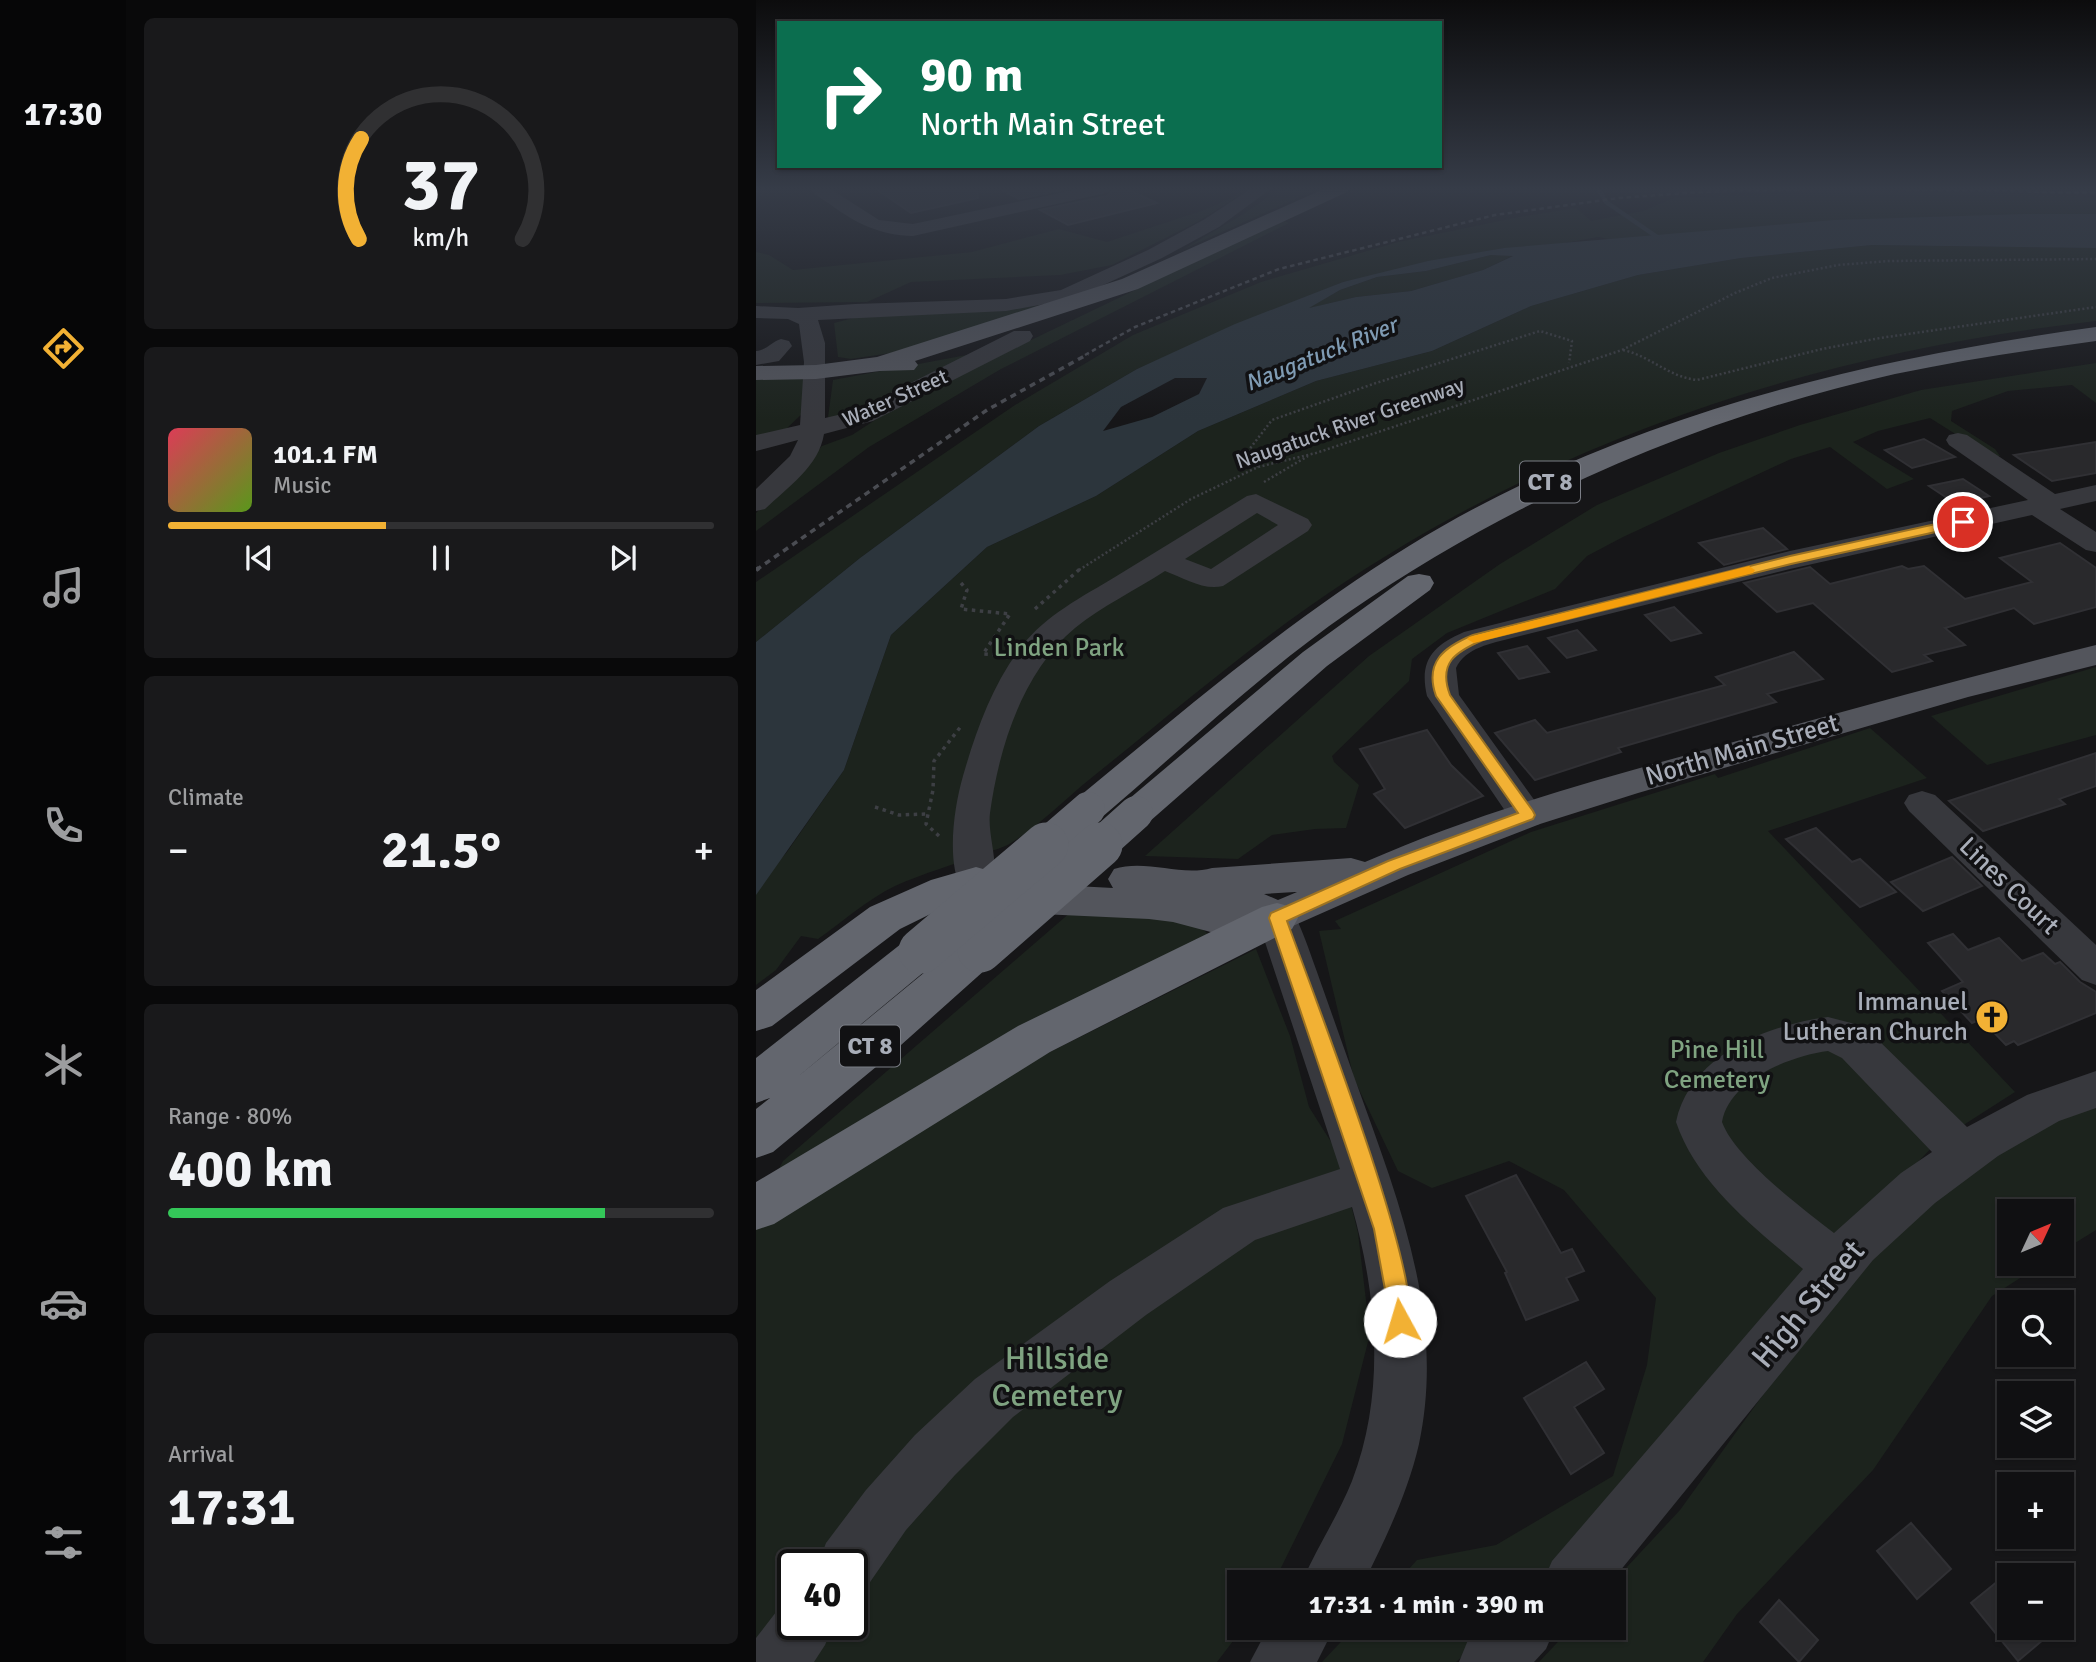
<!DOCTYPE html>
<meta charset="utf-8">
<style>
:root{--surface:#101012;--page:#19191b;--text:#f1f3f6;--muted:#9c9d9f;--line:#303032;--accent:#f2b134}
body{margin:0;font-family:Signika,sans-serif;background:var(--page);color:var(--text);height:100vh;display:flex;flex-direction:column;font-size:26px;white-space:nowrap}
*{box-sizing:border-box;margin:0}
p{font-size:23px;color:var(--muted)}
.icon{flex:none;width:38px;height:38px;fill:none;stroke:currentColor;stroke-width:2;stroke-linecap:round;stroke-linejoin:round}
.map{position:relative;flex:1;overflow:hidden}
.sheet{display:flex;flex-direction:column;gap:18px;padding:18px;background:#09090a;width:630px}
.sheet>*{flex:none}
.banner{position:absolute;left:21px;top:21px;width:665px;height:147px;border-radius:0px;box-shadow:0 2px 5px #0004,0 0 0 2px var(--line);background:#0b6e4f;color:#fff;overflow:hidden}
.needle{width:46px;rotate:46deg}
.tools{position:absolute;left:1241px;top:1199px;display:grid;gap:14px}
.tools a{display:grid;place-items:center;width:77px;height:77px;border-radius:0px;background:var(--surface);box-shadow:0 2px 5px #0004,0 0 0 2px var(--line);font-size:35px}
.speed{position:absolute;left:21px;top:1549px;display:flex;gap:14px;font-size:35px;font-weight:700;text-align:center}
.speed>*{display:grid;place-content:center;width:91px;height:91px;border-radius:50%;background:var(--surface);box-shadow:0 2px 5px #0004,0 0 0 2px var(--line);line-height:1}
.speed .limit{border:4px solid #111;border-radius:10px;background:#fff;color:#111}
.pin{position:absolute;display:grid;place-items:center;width:60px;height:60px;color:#fff;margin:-30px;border:4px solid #fff;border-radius:50%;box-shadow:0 2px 7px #0007}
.me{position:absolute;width:77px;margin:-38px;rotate:354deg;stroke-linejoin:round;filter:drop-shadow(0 0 5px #0008)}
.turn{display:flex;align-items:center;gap:24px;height:147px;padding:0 28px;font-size:32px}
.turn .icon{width:91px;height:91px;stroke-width:2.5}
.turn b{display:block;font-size:49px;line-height:60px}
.big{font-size:52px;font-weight:700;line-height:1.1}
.sheet .tile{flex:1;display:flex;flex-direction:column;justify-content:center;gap:10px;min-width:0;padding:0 24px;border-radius:10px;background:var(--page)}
.sheet .dial{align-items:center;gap:0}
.dial svg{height:182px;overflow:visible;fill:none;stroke:var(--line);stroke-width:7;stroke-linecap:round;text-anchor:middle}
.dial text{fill:var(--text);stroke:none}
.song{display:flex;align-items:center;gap:21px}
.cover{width:84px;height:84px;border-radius:10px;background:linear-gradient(135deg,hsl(350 70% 55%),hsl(90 70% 35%))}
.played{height:7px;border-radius:4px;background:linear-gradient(90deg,var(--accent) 40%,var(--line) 40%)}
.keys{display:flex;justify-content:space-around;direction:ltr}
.heat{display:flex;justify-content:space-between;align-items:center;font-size:38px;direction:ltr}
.charge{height:10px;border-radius:5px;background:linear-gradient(90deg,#34c759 80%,var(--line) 0)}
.trip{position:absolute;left:471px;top:1570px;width:399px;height:70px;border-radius:0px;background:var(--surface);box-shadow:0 2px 5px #0004,0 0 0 2px var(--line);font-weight:700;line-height:70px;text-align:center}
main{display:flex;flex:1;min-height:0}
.tab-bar{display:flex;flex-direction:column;width:126px;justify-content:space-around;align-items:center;background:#060607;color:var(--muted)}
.tab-bar .icon{width:49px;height:49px}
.tab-bar .on{color:var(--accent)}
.tab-bar b{font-size:32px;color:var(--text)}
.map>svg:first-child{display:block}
.green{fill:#1c231d;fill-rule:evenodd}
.water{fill:#2c353c;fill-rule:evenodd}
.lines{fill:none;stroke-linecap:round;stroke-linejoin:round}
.stream{stroke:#2c353c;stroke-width:4.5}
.building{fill:#29292c;stroke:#303034;stroke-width:2}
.path-far1{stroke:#3d3f44;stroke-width:2.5;stroke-dasharray:2 2.5;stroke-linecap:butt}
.path{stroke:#3d3f44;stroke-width:3.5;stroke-dasharray:3.5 4.5;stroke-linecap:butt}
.minor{fill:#37383d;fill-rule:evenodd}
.major{fill:#53555c;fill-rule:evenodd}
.highway{fill:#63666e;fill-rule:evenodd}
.rail-far2{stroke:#4a4c52;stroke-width:2.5;stroke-dasharray:4.5 3.5;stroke-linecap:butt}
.rail-far1{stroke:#4a4c52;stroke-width:3.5;stroke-dasharray:6 5;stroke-linecap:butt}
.rail{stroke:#4a4c52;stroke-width:4.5;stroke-dasharray:8 6;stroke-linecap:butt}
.highway-bridge-far1{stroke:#63666e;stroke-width:34}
.highway-bridge{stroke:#63666e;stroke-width:45}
.route{fill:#f2b134;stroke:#9d7322;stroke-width:2}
.slow{fill:#f59e0b}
.labels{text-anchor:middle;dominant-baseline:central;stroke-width:7;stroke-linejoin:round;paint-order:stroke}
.far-street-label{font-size:21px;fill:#a8adb8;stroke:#111113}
.far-water-label{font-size:23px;font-style:italic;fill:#7f9bb3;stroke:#111113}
.shield{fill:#111113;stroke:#7b7e86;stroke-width:2}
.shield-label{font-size:24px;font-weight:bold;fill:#a8adb8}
.park-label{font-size:26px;fill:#7fa381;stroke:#111113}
.street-label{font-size:26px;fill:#a8adb8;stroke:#111113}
.poi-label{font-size:26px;fill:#a8adb8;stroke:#111113;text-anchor:end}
.near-street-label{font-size:32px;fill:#a8adb8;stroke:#111113}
.near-park-label{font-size:32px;fill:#7fa381;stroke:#111113}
</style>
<main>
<nav class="tab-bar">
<b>17:30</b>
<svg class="icon on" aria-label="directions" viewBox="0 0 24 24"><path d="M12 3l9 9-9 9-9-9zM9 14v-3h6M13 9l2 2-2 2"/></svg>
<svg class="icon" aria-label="music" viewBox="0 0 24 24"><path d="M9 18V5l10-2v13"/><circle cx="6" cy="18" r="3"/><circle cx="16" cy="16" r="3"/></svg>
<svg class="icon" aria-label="phone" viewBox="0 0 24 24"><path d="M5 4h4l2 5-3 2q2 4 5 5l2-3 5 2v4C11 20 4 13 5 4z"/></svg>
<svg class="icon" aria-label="climate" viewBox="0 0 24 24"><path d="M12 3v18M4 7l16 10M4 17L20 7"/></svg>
<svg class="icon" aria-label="car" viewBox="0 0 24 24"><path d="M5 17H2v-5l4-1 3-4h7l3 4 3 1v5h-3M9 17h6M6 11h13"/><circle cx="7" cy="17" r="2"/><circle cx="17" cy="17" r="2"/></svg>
<svg class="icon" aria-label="filters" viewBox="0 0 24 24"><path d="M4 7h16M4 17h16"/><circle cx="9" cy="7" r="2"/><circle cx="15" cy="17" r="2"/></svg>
</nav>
<section class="sheet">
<div class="tile dial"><svg viewBox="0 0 100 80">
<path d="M14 69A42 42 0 1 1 86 69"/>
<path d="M14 69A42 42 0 0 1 15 25" stroke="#f2b134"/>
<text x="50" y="56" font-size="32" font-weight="700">37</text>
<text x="50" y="72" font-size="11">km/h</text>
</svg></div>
<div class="tile">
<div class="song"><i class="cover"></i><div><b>101.1 FM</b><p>Music</p></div></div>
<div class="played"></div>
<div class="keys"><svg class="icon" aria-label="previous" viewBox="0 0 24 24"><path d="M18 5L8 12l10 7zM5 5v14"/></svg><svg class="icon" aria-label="pause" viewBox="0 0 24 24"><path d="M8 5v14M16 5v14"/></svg><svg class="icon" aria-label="next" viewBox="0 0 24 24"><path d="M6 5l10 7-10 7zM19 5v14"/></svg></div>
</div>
<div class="tile"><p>Climate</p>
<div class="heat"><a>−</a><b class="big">21.5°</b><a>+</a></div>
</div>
<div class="tile"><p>Range · 80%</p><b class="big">400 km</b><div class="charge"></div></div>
<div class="tile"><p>Arrival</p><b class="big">17:31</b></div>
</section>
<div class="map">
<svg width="1340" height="1662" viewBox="0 0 1340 1662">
<rect width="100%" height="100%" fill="#161618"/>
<g class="green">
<polygon points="524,188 564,188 426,250 489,213"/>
<polygon points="489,192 441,222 356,265 304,275 155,282 111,302 0,303 0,252 13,255 37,270 216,252 303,229 351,242 448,210"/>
<polygon points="1204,192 1340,197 1340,214 1294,215 879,244 842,237 782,248 747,248 587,282 381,369 283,426 104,558 0,642 0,582 259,405 377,335 505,282 642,242 763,217 820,208 835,221 887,211 918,198 1022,194"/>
<polygon points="525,220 533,223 245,369 113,447 0,531 0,513 66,446 96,435 150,400"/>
<path d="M 1116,245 L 1340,248 L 1340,321 C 1054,354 788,441 551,608 C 476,661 405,722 334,779 C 308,800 283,826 255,843 C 247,848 237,850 228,854 C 199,864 168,873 139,886 C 112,899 86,922 62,939 L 45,936 L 20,970 L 0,985 L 0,887 L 31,852 L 88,770 L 135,635 L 231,547 L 340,496 L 442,431 L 560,381 L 676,351 L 775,306 L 882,275 L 985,258 Z"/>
<polygon points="735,255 758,255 727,270 655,291 600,297 550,309 584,290 621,277 670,271"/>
<path d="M 318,299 L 135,353 L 95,359 L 82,357 L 78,323 L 105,316 C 177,314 248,314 318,299 Z"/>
<polygon points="232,351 71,425 77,380"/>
<polygon points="1340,363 1340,403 1316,385 1252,391 1196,411 1195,421 1239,449 1244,456 1236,457 1174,418 1122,431 1097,442 1158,479 1131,489 1074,447 1035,459 867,537 831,556 799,589 691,633 656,659 653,681 576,756 578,762 603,785 590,828 559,829 516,835 482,859 389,856 613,656 744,564 841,505 963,453 1044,425 1165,390"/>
<polygon points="54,376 52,408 26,433 0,438 0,377"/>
<polygon points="1340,667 1340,735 1231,765 1175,716"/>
<polygon points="1114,728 1171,778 1012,831 1259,1092 1181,1142 963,1372 784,1582 641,1582 661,1560 740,1545 857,1476 891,1365 900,1298 808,1190 753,1161 676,1188 642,1171 598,1079 563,931 585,929 579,921 775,832 959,774 962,778"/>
<path d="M 316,911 C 355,911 427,905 454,936 L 16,1182 L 27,1161 Z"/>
<path d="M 500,949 L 534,1036 L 553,1107 L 582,1153 L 602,1233 L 614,1334 L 586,1444 L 518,1582 L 483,1582 L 483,1628 L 487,1628 L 461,1662 L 0,1662 L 0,1225 L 234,1082 ZM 37,1564 L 96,1564 L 96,1624 L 37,1624 Z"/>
<polygon points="1340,1102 1340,1230 1306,1251 1306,1211 1253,1211 1253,1264 1286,1264 1236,1296 1117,1470 981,1614 947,1662 783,1662 815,1628 858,1628 857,1582 924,1510 1105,1259 1181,1186 1299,1114"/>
<polygon points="598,1628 738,1628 700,1662 566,1662"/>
</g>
<path class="water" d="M 1267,214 L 1340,214 L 1340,248 L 1116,245 L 985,258 L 882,275 L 775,306 L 676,351 L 560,381 L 442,431 L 340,496 L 231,547 L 135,635 L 88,770 L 0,895 L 0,642 L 104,558 L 283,426 L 381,369 L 479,324 L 587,282 L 672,261 L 748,248 L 1078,220 ZM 735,255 L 757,256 L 727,270 L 655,291 L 600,297 L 553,308 L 584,290 L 621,277 L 670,271 ZM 419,378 L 451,378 L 443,394 L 396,417 L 347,431 L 365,407 Z"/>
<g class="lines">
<polyline class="stream" points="842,188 850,202 907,241"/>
</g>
<g class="building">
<polygon points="119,188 221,188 222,198 155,213"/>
<polygon points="242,188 315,188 263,199"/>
<polygon points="361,188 369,188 401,203 312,225 284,210 351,196"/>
<polygon points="1168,439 1199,457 1156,468 1129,450"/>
<polygon points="1340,442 1340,473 1296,481 1258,455"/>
<polygon points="1207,479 1233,496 1200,504 1173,486"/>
<polygon points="1007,528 1031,549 968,565 943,543"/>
<polygon points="1304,543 1340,568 1340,607 1278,624 1258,608 1189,628 1209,645 1168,655 1176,661 1136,672 1057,603 1021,612 988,583 1054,567 1074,584 1146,566 1152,569 1168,566 1209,599 1276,582 1244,558"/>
<polygon points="918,607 945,633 915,641 889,615"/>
<polygon points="821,630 840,650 811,658 792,638"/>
<polygon points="771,646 793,672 763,679 742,653"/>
<polygon points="1038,652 1067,679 1011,694 1020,702 862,748 865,752 779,780 739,733 779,720 791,733 969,685 960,677"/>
<polygon points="671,730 695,765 727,796 649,828 618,794 629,789 604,749"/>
<polygon points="1340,753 1340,786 1303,799 1309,804 1227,831 1193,801"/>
<polygon points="1060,828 1096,862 1104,859 1140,892 1104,907 1030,839"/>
<polygon points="1196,857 1226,886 1167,911 1135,882"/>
<polygon points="1197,934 1212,950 1243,938 1266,961 1287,953 1299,964 1304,962 1324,982 1340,992 1340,1013 1262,1045 1258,1041 1250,1045 1225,1019 1216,1023 1186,991 1207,982 1172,943"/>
<polygon points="760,1175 805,1253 816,1249 828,1271 810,1278 822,1300 770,1320 749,1273 751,1272 710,1196"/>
<polygon points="830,1362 848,1389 818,1407 848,1453 815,1474 768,1398"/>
<polygon points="1155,1523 1195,1569 1161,1599 1121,1551"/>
<polygon points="1253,1572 1253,1628 1301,1628 1262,1661 1215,1603"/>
<polygon points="1023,1600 1062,1640 1043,1662 1004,1622"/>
</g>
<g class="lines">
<g class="path-far1">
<path d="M 867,350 C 894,356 913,377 941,380 L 1066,349 L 1124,338 L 1340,307"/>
<polyline points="502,467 492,451 516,420 620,383 784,331 816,341 813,363"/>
<polyline points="508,482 552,456"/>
<polyline points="323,570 435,499 502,467 560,453 866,350 979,293 1016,278 1082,265 1133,261 1340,259"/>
</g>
<g class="path">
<polyline points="205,583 211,590 205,609 254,614 227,654 243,655"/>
<polyline points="279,609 325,568"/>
<polyline points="119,807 143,815 170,814"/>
<polyline points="183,836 170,824 177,790 178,761 206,725"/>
</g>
<g class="minor">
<path d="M 53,188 L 73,188 L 123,220 L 157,224 L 327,188 L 359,188 L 350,193 L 157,236 C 124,235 101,224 75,205 C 68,200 59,195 53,188 Z"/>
<path d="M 496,188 L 516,188 L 463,227 L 406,258 L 317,299 L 250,311 L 62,320 L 69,343 L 69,418 L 99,411 L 258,331 L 274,331 L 277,336 L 274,341 L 117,421 L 68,434 C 63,466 32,487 9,509 L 0,511 L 0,489 L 34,456 L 42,440 L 0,451 L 0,435 L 44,425 L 48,362 L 43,324 L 32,319 L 0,318 L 0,306 L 42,308 L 99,304 L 250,299 L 305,290 L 392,250 L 449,219 Z"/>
<path d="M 25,339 L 33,341 L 36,346 L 23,361 L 0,365 L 0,351 C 11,350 15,342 25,339 Z"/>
<path d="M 1202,433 L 1211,435 L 1299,494 L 1340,485 L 1340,501 L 1304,509 L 1340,532 L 1340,552 L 1330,550 L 1276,515 L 1034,569 L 756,638 C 736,643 709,648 700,668 L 703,695 L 789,815 L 784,824 L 771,827 L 758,824 L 671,696 C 663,661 676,646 708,632 L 1034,551 L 1272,500 L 1193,445 L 1190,440 L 1193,435 Z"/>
<path d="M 500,494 L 552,519 L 556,525 L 552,531 L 467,586 C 448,591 428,578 409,571 C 380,590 346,606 319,628 C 267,671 243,747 234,813 C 231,837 246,869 234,891 L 220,895 L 206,891 C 190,862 198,807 207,776 C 220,731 236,685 266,646 C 290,615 326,597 359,577 C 403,550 447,523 491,496 ZM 501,513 L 522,525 L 455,569 L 429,559 Z"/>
<polygon points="1166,791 1179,795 1340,945 1340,985 1326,980 1153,811 1148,803 1153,795"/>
<path d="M 521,904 L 535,908 C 546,928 553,950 561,972 C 574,1009 587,1045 600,1082 C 642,1199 690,1317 663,1444 C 652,1492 630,1538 608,1582 L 546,1582 C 561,1547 582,1516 596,1481 C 630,1392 621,1296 596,1207 L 499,1240 L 390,1315 L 257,1417 L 199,1475 L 150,1530 L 112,1585 L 96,1591 L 96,1564 L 62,1564 L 70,1543 L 110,1490 L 159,1435 L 219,1379 L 354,1281 L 467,1208 L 584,1169 L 501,918 L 507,908 Z"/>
<path d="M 1072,1017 L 1099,1024 L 1116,1034 L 1211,1127 L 1271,1095 L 1340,1071 L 1340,1108 L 1303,1121 L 1242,1156 L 1179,1203 L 1117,1260 L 855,1582 L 787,1582 L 796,1561 L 1047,1269 C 999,1228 941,1184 920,1122 C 934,1055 1011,1025 1072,1017 ZM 1072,1051 L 1086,1058 L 1176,1152 L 1145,1173 L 1078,1233 C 1047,1209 979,1158 966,1122 C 973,1080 1034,1056 1072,1051 Z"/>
<polygon points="37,1598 37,1624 78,1624 69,1645 58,1662 0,1662 0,1638 27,1603"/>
<polygon points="512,1628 578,1628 561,1662 494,1662"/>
<polygon points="725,1628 799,1628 790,1649 778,1662 703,1662 712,1640"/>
</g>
<g class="major">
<polygon points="570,188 594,188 591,192 382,289 159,361 162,365 158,370 124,371 60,379 0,380 0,366 60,365 121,357 366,279"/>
<path d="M 1340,645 L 1340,665 L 1212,697 L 882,793 L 784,824 L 652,875 L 521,933 L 481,939 L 417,922 L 393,919 L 263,913 L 249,908 L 243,898 L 249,888 L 263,883 L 357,888 L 352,879 L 358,869 C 391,859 425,877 456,868 L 595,858 L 609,862 C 720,813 839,780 956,748 C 1084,712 1211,677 1340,645 ZM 539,892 L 541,892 L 522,900 L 508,894 Z"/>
</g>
<g class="highway">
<path d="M 1340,327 L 1340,341 C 1273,350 1206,360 1139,374 C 943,418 759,498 593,612 C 505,673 427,748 345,818 L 332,822 L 319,818 L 313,809 L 319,800 C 427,711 533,620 653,546 C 860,418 1102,360 1340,327 Z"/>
<polygon points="663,574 674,576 678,583 674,590 571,666 393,822 380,826 367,822 361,813 367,804 547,652 652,576"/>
<polygon points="220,867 234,871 240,881 234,891 203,900 144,929 16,1026 0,1031 0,990 114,907 175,880"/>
<polygon points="521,903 536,907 542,918 536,929 294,1052 18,1224 0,1230 0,1182 262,1026 506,907"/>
<polygon points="224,934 239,939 245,950 239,961 126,1062 17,1152 0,1158 0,1109 14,1098 0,1103 0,1058 150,940 165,935 180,940 186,951 180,962 39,1079 209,939"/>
</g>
<polyline class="rail-far2" points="329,355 379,327 523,269 739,215 863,198 943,192 1093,188 1340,193"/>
<polyline class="rail-far1" points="0,570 231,410 332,354"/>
<polyline class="rail" points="0,570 3,568"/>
<g class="highway-bridge-far1">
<polyline points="288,847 332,809"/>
<polyline points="342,847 380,813"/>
</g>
<g class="highway-bridge">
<polyline points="224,950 344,845"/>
<polyline points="165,951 290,845"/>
</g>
</g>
<linearGradient id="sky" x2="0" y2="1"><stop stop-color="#0c0c0d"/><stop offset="0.45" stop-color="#363c48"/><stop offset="1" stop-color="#363c48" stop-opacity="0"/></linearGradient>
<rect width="1340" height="420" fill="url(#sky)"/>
<path class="route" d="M 1207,518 L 1213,522 L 1211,525 L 1035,564 L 727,640 C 699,652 682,663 694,695 L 777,811 L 779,815 L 777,819 L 644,869 L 531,921 C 553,983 671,1284 652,1328 L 644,1331 L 636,1328 L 618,1229 L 513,918 L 515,913 L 632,861 L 762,813 L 680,696 C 668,662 688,647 717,635 L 1034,556 Z"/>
<polygon class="slow" points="993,566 999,570 997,573 718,643 711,639 713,637"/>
<defs>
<symbol id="church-disc" viewBox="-11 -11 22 22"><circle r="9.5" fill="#f2b134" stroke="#111113"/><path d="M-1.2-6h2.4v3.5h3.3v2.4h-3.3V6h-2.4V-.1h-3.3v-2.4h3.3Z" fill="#111"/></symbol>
</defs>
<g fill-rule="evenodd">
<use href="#church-disc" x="1217" y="998" width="38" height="38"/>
</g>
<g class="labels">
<g class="far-street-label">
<text transform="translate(139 398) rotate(-24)">Water Street</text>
<text transform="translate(594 423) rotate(-19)">Naugatuck River Greenway</text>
</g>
<g class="far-water-label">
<text transform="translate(565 354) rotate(-22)">Naugatuck River</text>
</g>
<g class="shield">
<rect x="764" y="461.5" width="60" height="41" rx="5"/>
<rect x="84" y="1025.5" width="60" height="41" rx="5"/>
</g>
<g class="shield-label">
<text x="794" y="482">CT 8</text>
<text x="114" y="1046">CT 8</text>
</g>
<g class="park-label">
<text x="303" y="648">Linden Park</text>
<text x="961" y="1050">Pine Hill<tspan x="961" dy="30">Cemetery</tspan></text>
</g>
<g class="street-label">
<text transform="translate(986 750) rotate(-16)">North Main Street</text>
<text transform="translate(1253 886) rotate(44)">Lines Court</text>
</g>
<g class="poi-label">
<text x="1212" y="1002">Immanuel<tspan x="1212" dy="30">Lutheran Church</tspan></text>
</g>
<g class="near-street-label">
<text transform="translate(1052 1304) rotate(-50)">High Street</text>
</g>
<g class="near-park-label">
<text x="301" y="1358">Hillside<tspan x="301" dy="37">Cemetery</tspan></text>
</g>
</g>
</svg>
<div class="tools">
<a><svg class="needle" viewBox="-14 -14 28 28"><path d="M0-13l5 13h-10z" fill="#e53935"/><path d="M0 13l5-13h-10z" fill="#9c9d9f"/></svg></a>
<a><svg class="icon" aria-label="search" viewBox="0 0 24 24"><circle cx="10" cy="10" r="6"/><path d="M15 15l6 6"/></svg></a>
<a><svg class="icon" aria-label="layers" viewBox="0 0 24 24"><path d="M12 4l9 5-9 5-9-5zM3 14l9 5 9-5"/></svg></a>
<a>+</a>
<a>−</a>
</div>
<div class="speed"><div class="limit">40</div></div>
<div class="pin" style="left:1207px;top:522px;background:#d93025"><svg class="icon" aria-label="arrive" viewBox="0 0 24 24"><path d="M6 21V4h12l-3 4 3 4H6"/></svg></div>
<svg class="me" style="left:644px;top:1321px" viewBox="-20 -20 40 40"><circle r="19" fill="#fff"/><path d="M0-13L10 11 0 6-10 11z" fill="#f2b134"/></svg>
<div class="trip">17:31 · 1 min · 390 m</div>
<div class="banner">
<div class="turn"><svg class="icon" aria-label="right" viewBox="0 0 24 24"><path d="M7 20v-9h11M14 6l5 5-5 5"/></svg><div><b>90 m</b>North Main Street</div></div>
</div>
</div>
</main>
